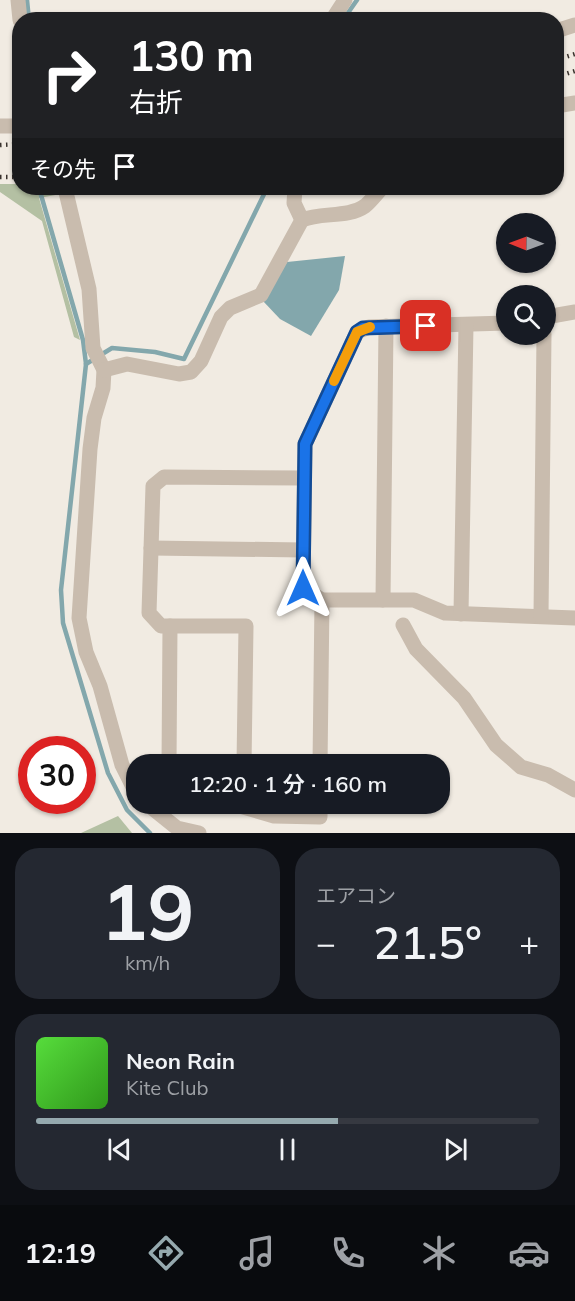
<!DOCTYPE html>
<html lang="ja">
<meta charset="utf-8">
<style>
:root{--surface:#171b24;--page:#242831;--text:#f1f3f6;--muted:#9ea1a6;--line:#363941;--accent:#95a9ae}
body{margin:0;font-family:Mulish,"Noto Sans JP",sans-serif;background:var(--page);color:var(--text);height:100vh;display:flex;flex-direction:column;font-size:22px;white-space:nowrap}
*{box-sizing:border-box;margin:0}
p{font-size:20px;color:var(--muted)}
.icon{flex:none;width:33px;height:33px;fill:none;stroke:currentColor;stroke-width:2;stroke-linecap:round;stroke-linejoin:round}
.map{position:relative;height:833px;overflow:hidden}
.sheet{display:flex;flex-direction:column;gap:15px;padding:15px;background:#0d0f14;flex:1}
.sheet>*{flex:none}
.banner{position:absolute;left:12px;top:12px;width:552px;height:183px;border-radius:24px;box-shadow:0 2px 4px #0004;background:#202124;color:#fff;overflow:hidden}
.needle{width:39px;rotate:271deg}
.fabs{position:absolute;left:496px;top:213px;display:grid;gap:12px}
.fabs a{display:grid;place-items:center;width:60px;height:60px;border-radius:50%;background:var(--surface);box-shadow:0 2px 4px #0004;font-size:30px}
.speed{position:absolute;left:18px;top:736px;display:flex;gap:12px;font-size:30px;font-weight:700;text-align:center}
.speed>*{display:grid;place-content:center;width:78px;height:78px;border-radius:50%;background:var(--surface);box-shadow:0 2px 4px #0004;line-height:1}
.speed .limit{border:9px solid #d22;background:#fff;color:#111}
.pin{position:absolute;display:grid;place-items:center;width:51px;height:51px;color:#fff;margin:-26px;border-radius:12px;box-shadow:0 3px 9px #0006}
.me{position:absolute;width:66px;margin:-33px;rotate:0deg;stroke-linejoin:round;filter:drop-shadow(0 0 4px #0008)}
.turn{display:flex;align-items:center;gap:21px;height:126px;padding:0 18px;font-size:27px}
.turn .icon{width:78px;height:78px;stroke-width:2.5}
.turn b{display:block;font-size:42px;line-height:51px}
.then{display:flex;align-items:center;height:57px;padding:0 18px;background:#0003;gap:12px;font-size:22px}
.big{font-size:45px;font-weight:600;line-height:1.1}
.sheet .widget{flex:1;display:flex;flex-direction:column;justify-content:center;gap:9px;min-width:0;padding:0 21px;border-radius:24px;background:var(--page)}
.sheet .dial{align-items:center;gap:0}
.dial b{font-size:78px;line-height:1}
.song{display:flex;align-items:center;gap:18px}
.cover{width:72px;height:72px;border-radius:9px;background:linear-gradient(135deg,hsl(110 70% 55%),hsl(110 70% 35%))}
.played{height:6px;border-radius:3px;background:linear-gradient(90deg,var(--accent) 60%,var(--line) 60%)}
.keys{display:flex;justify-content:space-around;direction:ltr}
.heat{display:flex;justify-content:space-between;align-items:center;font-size:33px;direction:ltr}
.sheet .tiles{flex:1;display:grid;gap:15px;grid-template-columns:1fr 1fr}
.widget:last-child{grid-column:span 2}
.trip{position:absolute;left:126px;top:754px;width:324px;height:60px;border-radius:24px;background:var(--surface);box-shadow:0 2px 4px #0004;font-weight:600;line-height:60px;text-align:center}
.dock{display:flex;height:96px;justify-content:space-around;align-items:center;background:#090b0e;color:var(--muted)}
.dock .icon{width:42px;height:42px}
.dock .current{color:var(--accent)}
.dock b{font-size:27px;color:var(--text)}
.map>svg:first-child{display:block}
.green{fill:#b4c0a3}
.water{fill:#83a7ac}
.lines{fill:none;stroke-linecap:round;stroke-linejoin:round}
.stream{stroke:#83a7ac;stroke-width:4.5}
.minor{stroke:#c9bcae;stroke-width:15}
.rail{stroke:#38312c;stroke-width:4.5;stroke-dasharray:1.5 4.5;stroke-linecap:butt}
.route-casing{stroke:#114b97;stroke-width:15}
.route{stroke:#1a73e8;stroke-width:10}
.slow{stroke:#f59e0b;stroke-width:10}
</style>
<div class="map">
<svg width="575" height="833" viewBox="0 0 575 833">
<rect width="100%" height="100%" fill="#f1ebe2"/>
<g class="green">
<polygon points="0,184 19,184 20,188 60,188 61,194 39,198 80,340 74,337 42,221 0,192"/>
<polygon points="118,816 132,833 81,833"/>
</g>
<polygon class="water" points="345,256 339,290 311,336 280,319 263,301 287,262"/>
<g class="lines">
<g class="stream">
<polyline points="27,0 29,20"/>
<polyline points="343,20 357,0"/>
<polyline points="39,188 83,340 86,364 61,590 63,623 108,773 127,810 150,833"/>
<polyline points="86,364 112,348 155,352 184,359 267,188"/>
</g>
<g class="minor">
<polyline points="18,0 20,20"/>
<polyline points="332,20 345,0"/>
<polyline points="556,31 575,25"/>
<polyline points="556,106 575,103"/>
<polyline points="0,126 20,126"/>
<polyline points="65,188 89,289 93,348 104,370 103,388 94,418 90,449 79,618 86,652 100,686 122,765 136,793"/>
<polyline points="295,188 294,203 302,220"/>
<polyline points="546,317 575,312"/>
<polyline points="507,323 369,327 357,332 305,444 303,588 322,600 414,600 445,613 575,618"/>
<path d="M 104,370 L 127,364 L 179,374 L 191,372 L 201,361 L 221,317 L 230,308 L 261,295 L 302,220 C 321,212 348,218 365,206 C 371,201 377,193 382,188"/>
<polyline points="151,548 303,550"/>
<polyline points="383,600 386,326"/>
<polyline points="461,614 466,325"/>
<polyline points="541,616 544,334"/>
<polyline points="403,625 416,649 464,698 496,745 521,767 548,775 575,790"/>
<polyline points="169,765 170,626"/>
<polyline points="244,765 246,626 161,626 149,613 153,486 164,477 303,478"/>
<polyline points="320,765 322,600"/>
<polyline points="147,804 177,828 199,833"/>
<polyline points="233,804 274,816 320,817 320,804"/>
</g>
<g class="rail">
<polyline points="556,60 575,54"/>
<polyline points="556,77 575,71"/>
<polyline points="0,145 20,144"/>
<polyline points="0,177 20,177"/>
</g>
</g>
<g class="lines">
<defs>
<polyline id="route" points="303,588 305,444 357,332 363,328 426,326"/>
</defs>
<use href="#route" class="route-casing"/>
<use href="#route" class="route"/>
<polyline class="slow" points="334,381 357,332 370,327"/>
</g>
</svg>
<div class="fabs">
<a><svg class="needle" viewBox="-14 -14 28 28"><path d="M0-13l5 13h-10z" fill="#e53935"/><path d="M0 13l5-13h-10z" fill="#9ea1a6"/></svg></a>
<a><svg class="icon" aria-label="search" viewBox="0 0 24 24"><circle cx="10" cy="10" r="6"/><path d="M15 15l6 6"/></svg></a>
</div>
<div class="speed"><div class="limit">30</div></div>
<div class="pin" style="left:426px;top:326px;background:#d93025"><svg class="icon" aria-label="arrive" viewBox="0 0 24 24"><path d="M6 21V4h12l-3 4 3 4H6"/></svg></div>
<svg class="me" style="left:303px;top:588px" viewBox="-20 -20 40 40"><path d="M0-17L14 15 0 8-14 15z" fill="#1a73e8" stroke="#fff" stroke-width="4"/></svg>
<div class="trip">12:20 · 1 分 · 160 m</div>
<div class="banner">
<div class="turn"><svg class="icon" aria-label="right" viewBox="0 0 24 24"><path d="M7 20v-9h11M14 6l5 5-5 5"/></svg><div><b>130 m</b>右折</div></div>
<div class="then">その先<svg class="icon" aria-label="arrive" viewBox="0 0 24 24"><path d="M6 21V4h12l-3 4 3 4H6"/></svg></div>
</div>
</div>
<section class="sheet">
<div class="tiles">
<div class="widget dial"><b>19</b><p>km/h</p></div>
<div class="widget"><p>エアコン</p>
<div class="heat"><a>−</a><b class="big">21.5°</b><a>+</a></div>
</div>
<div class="widget">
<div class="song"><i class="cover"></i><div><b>Neon Rain</b><p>Kite Club</p></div></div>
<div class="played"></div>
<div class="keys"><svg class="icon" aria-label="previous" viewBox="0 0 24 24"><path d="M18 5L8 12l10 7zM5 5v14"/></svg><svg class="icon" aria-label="pause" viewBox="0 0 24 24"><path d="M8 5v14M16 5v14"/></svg><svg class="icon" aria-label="next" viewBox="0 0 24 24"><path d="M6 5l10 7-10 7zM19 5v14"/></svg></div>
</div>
</div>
</section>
<nav class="dock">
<b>12:19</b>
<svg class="icon current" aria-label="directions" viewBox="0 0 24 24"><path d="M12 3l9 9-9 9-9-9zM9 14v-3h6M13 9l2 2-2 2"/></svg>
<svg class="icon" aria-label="music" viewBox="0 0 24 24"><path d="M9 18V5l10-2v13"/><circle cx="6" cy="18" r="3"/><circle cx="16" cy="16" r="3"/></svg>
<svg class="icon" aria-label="phone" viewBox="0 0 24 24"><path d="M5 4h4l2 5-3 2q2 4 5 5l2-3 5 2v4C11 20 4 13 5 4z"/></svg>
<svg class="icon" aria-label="climate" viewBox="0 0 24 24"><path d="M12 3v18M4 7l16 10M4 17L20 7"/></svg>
<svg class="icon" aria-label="car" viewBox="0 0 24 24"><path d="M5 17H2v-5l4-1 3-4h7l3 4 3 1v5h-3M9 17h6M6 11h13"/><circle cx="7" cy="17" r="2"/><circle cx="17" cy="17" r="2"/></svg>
</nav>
